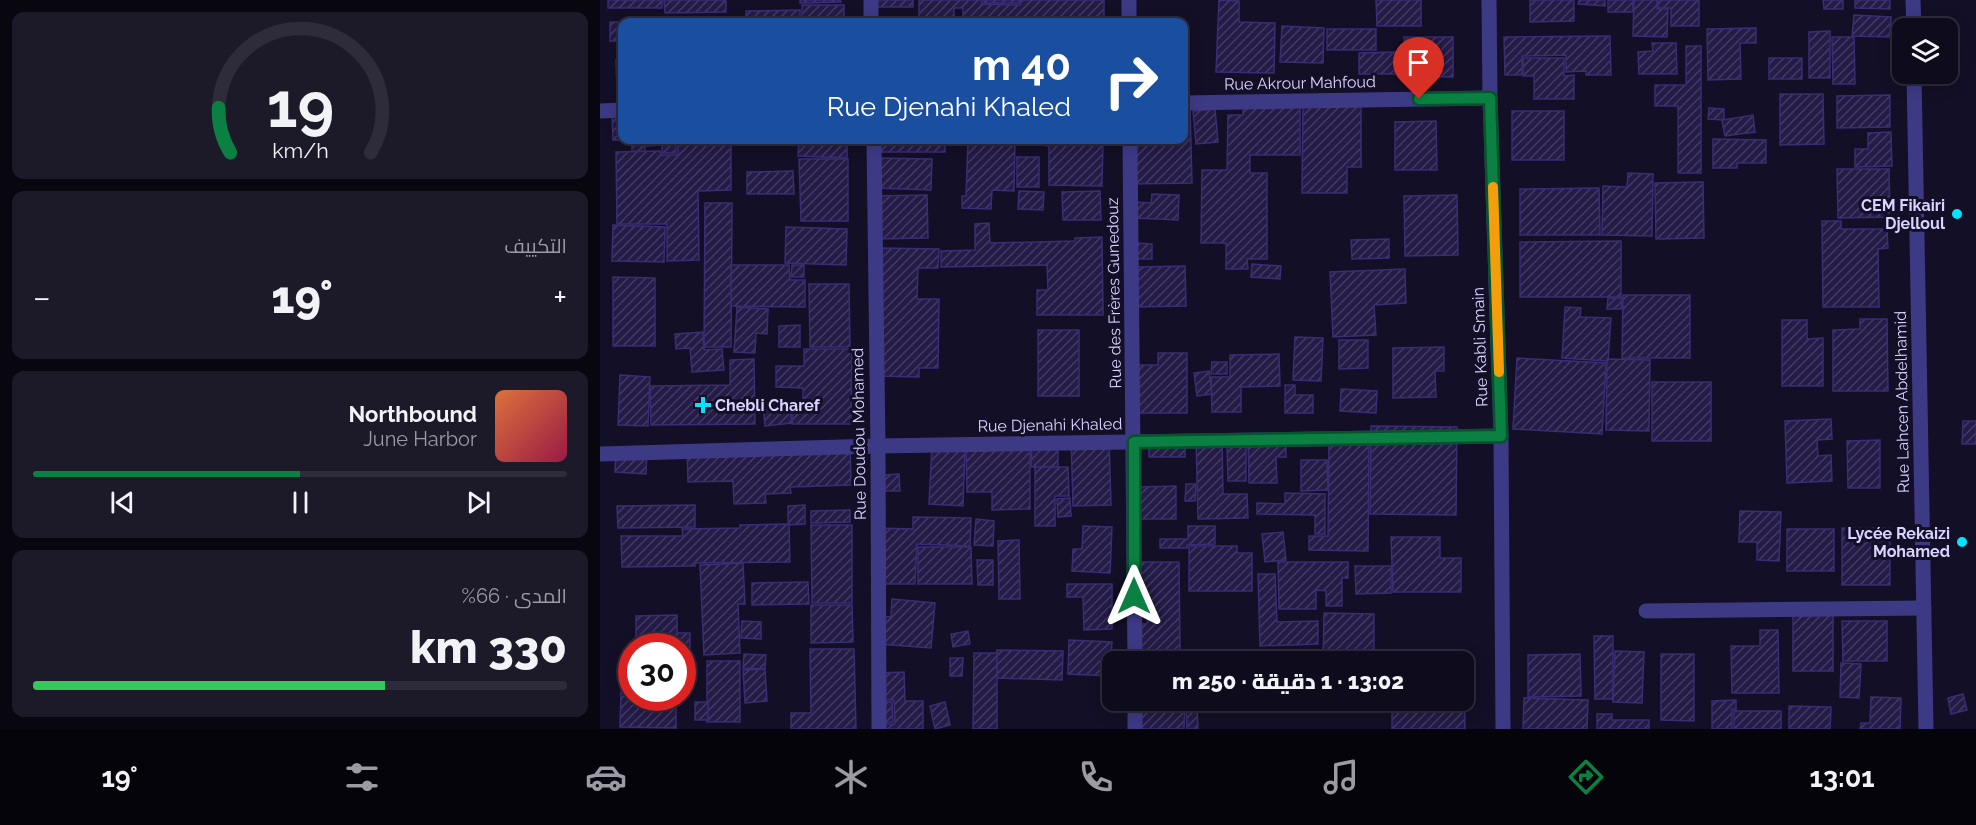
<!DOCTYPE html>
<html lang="ar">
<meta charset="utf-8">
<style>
:root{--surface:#0e0b1c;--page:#1c1929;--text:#f1f3f6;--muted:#9b9ba3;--line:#2e2b3b;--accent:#0b8043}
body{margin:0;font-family:Raleway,Cairo,sans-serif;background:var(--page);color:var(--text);direction:rtl;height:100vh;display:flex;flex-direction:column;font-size:22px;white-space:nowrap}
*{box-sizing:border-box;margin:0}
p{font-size:20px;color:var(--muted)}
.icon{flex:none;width:33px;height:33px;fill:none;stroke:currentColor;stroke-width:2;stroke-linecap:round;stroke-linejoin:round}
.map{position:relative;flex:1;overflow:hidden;direction:ltr}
.details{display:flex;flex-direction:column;gap:12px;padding:12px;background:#08060f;width:600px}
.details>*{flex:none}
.top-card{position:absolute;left:18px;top:18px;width:570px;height:126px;border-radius:12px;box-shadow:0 3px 15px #0003,0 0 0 2px var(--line);direction:rtl;background:#1a4fa0;color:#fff;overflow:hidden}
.buttons{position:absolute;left:1292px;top:18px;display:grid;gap:12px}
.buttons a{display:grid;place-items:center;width:66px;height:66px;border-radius:12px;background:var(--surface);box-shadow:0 3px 15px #0003,0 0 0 2px var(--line);font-size:30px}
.speed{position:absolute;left:18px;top:633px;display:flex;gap:12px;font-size:30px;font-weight:700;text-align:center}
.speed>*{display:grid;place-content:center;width:78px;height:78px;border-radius:50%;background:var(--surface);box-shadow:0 3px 15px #0003,0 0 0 2px var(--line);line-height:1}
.speed .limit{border:9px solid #d22;background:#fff;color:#111}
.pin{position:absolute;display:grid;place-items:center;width:51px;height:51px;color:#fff;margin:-62px -26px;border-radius:50% 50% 50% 0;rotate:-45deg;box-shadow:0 0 6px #0007}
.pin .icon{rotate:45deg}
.me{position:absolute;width:66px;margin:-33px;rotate:0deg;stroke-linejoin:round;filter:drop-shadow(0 0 4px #0008)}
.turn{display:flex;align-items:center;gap:21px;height:126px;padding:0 18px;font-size:27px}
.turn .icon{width:78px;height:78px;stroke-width:2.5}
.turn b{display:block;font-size:42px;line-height:51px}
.big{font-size:45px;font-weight:800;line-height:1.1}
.details .widget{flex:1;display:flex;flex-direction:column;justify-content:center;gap:9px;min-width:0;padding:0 21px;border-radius:12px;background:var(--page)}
.details .dial{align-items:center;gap:0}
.dial svg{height:156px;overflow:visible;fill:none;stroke:var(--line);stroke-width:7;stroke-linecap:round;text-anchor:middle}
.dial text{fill:var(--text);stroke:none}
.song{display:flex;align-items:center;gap:18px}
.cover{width:72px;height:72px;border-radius:9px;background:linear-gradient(135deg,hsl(20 70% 55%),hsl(340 70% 35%))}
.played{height:6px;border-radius:3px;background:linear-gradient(90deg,var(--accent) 50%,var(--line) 50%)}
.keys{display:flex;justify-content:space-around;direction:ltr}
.heat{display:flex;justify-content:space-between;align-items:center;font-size:33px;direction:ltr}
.charge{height:9px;border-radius:4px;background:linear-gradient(90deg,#34c759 66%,var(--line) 0)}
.trip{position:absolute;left:502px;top:651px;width:372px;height:60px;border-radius:12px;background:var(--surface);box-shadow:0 3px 15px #0003,0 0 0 2px var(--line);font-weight:800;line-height:60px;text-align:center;direction:rtl}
.tab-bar{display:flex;height:96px;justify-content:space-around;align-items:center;background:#06040b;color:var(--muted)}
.tab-bar .icon{width:42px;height:42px}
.tab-bar .on{color:var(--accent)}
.tab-bar b{font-size:27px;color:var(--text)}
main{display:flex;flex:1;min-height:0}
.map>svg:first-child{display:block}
.building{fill:url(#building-hatch);stroke:#3b2d73;stroke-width:1.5}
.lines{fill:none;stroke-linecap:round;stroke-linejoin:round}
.minor{stroke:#3d3a85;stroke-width:15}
.route-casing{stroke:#07532c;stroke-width:15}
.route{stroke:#0b8043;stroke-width:10}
.slow{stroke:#f59e0b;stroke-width:10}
.poi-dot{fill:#00e5ff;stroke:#130f26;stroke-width:2}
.labels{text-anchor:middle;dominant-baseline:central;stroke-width:6;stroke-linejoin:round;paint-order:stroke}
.street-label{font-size:16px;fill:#d9d4ff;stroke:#130f26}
.poi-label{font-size:16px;font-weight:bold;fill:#d9d4ff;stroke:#130f26;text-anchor:end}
</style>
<main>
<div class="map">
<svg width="1376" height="729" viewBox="0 0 1376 729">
<defs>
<pattern id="building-hatch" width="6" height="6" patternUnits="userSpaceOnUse" patternTransform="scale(1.5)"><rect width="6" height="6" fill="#241b47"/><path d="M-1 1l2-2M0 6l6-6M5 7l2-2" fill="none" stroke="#433b63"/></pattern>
</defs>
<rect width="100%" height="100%" fill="#130f26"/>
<g class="building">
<rect x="8" y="0" width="54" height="8"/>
<polygon points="64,0 126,0 126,12 65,13"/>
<polygon points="200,0 240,0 241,2 200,3"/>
<rect x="268" y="0" width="45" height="7"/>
<polygon points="319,0 382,0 382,4 420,5 420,0 504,0 504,22 363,22 363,8 354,8 354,22 319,21"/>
<rect x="384" y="0" width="35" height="3"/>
<polygon points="619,0 639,1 639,22 675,23 674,73 616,72"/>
<polygon points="776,0 821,0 821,26 777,26"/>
<polygon points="930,0 974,0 974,21 930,22"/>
<polygon points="979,0 1005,0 1005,6 978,4"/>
<rect x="1008" y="0" width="25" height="12"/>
<polygon points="1034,0 1057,0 1057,9 1068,9 1067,37 1033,36"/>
<polygon points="1058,0 1099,0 1099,26 1071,26 1071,8 1058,8"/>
<polygon points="1223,0 1243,0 1243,9 1224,9"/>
<polygon points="1255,0 1290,0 1290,9 1255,8"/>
<rect x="202" y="5" width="42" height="17"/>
<polygon points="200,10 200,22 146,22 146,11"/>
<polygon points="1254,15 1291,17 1290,37 1252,36"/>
<polygon points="10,22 45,22 22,22 22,41 10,41"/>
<polygon points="682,26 724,28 723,63 680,62"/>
<polygon points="1156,28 1156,43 1140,43 1141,79 1108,80 1107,29"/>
<rect x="727" y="29" width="49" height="21"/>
<polygon points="1230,31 1230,78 1209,78 1209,32"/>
<polygon points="1010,36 1011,75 986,75 986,71 966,72 966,55 922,56 922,75 905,75 904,37"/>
<polygon points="804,37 853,37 853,77 804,76"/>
<polygon points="1232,37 1254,37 1255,84 1233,84"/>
<polygon points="1052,43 1076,43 1077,74 1039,74 1038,52 1053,51"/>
<polygon points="1086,46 1101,46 1101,173 1078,173 1078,106 1055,106 1055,85 1086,85"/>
<polygon points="796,52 796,74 759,74 759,53"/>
<polygon points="923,58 964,58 964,76 974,75 974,99 934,99 934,76 923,76"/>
<rect x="1169" y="58" width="33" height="21"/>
<polygon points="16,60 22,60 22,89 17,90"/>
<polygon points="1180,94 1223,94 1224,144 1180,145"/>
<polygon points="1290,95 1290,127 1237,128 1237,96"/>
<polygon points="703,98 761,98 761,167 747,167 747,193 702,193"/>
<polygon points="643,100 700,101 700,155 650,155 650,173 667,173 667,259 647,259 648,269 626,269 626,243 601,243 602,170 627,170 628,115 643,115"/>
<polygon points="584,106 590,106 592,183 533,184 532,140 584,140"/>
<polygon points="1109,108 1124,109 1124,120 1108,119"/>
<polygon points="615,109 618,142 596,144 593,111"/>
<rect x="912" y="111" width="52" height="49"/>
<polygon points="12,114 22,114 22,140 27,140 13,140"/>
<polygon points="1153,115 1155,132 1125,136 1122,120"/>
<polygon points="836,121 837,170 795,170 795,122"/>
<polygon points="1291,132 1292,166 1255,167 1255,149 1268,149 1268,133"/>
<polygon points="1113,139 1166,140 1166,163 1137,163 1137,168 1113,168"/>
<polygon points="32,140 76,140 76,153 62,153 62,145 45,146 45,153 32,153"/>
<polygon points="78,140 131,140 131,190 98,191 99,260 67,261 67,224 17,224 16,152 60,151 61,155 78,155"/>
<polygon points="199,140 247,140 247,158 198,156"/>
<rect x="276" y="140" width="69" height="12"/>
<polygon points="368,140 415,140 414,191 392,190 391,209 362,208 362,196 366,196"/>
<polygon points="443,140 503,140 502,186 449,185 449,146 443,145"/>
<rect x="417" y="157" width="22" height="30"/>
<polygon points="276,158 332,159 331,190 275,188"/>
<polygon points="199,159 248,159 248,221 201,221"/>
<polygon points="1237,169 1289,169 1290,217 1238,218"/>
<polygon points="193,171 194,194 147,194 147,172"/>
<polygon points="1028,173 1053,174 1052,236 1002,235 1003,186 1027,187"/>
<polygon points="1103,182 1104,238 1056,239 1055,183"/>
<polygon points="999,188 1000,235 920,235 920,189"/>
<polygon points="419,191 444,192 443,210 418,209"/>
<polygon points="500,191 501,220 463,220 462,192"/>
<polygon points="552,194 579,195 578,220 535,218 536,202 551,203"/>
<polygon points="327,195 328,238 274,239 274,196"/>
<polygon points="857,195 858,255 805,256 804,196"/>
<polygon points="105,203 132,203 131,347 104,347"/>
<polygon points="1222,221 1241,221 1241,229 1287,229 1288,248 1278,249 1279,307 1223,307"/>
<polygon points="389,223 390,243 475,241 475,238 502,237 503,315 437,315 437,290 448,290 447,265 341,267 341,251 375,250 375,224"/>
<polygon points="13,225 65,227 64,262 12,261"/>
<polygon points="186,227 247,229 246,265 185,263"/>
<polygon points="789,239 789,258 752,259 751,240"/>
<polygon points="1021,241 1021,297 920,297 920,242"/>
<polygon points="535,243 552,244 552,259 534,259"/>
<polygon points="280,248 339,249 338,268 318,268 317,299 339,299 338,368 319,368 319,377 276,376"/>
<polygon points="652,264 681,266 680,279 651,277"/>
<polygon points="131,265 189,265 190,280 205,280 205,307 131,306"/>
<polygon points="192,265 204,265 204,277 191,277"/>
<polygon points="585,266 586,306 534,307 534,267"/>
<polygon points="805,269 806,303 774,305 776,335 733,337 730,272"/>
<polygon points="13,277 55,278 55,346 13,346"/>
<polygon points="209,284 249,284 250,347 210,347"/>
<polygon points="1023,295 1090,295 1090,358 1022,358"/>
<polygon points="1008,298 1022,298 1021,309 1007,309"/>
<polygon points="137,307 168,309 167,334 156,333 155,353 134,352"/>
<polygon points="965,307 981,308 980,317 1011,318 1008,361 962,358"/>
<polygon points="1260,319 1287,319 1288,391 1233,391 1233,330 1260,329"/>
<polygon points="1182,320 1207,320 1207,339 1223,338 1223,386 1182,386"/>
<polygon points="200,325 200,347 179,347 179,326"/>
<rect x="438" y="330" width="41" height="66"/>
<polygon points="103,332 104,350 122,349 124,370 92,372 90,348 76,349 75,334"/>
<polygon points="695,337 723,338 721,381 693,380"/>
<polygon points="739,340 768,340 768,368 739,369"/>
<polygon points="844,347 844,371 835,371 836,397 793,398 793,348"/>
<polygon points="204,349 252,349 251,424 192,424 192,404 203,404 203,388 176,387 176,366 204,366"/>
<polygon points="558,353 587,353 587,413 536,413 535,365 558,365"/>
<polygon points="679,354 680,386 641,387 641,412 612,412 611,377 630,377 630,355"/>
<polygon points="917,358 1006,363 1002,434 913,429"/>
<polygon points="154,359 155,424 51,425 50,386 130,385 130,360"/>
<polygon points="1007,359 1050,360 1049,431 1006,430"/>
<polygon points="612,362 627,362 627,374 611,374"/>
<polygon points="609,371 612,394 597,396 594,373"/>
<polygon points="20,375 50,377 48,426 18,425"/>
<rect x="1052" y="382" width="59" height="59"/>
<polygon points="685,385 695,385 695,395 713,395 713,413 685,413"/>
<polygon points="741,389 777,391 776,413 740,411"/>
<polygon points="189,402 192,423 165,426 163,406"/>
<polygon points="1231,419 1232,439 1217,440 1218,456 1231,455 1232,481 1187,483 1185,421"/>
<polygon points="1363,421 1376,421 1376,444 1362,444"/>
<polygon points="771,426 857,427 856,515 770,514"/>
<polygon points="471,437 509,437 511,505 473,506"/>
<polygon points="686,437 686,457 676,457 677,483 649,483 648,438"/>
<polygon points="596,438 622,438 623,494 647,494 648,518 598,519"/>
<polygon points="1280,440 1280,488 1248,488 1247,441"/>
<polygon points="250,442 251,485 190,487 191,493 165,494 166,503 134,504 133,481 88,482 87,447"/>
<polygon points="729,443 769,444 768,551 709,550 709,536 728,536"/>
<rect x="549" y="444" width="36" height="13"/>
<polygon points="332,445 365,446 363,506 329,504"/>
<polygon points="432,445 458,446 458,467 431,467"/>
<polygon points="627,446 646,446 646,481 628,481"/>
<polygon points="366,447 430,447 430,509 392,510 392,492 367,492"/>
<polygon points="16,448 47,449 46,474 15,472"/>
<polygon points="701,460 727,460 728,490 701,491"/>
<polygon points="435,467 468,467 469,496 455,496 455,526 435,526"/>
<polygon points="299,474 300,491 283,491 282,475"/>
<polygon points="586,484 596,484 595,501 585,501"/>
<polygon points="576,486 576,519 538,519 538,487"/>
<polygon points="685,493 725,494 725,534 715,534 715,515 657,514 657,503 685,504"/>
<polygon points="470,498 471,516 458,517 457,499"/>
<polygon points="95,505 95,527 18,528 17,506"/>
<polygon points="205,505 205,524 188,525 188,506"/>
<polygon points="250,510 250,522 211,523 211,511"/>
<polygon points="1140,511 1181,512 1179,561 1157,560 1157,542 1139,542"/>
<polygon points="313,517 371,518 370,546 317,544 315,584 275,584 277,528 313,529"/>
<polygon points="376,519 394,521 393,546 374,545"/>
<polygon points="189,524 190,562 95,563 95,566 22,567 21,536 83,536 82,529 140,528 140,525"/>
<polygon points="211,525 252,525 252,603 212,603"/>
<polygon points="483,526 512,527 510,573 472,571 473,549 482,549"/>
<polygon points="588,526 615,526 615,544 587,545 587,548 560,548 560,539 588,539"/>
<rect x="1242" y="528" width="48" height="57"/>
<rect x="1187" y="529" width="47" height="42"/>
<polygon points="683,532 686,560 665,562 662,534"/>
<polygon points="791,537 840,537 840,558 861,558 861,592 793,592"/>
<polygon points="419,540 420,599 399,599 398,541"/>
<polygon points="589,546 637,546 637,553 652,553 652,591 589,591"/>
<polygon points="318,547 371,547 372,584 318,584"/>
<polygon points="377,560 393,560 393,585 378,585"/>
<polygon points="536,562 579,562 580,651 533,652 533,624 547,624 547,609 537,609"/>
<polygon points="678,562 748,562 748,578 742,578 742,606 726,606 726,591 716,590 716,609 679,609"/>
<polygon points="143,563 145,604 138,604 140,653 104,655 100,565"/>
<polygon points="755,566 791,566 791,593 756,594"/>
<polygon points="658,574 675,574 677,622 718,621 718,644 660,646"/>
<polygon points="208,582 209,604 152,605 152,583"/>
<polygon points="467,584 512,584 512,629 484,630 483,597 467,597"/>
<polygon points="292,599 335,603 331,648 279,644 281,616 291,617"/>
<polygon points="211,605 252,605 253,642 211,643"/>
<polygon points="724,613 774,614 774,662 723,662"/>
<polygon points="77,615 77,633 90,633 90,656 82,656 82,646 36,646 36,616"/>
<polygon points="1233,615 1233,671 1193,671 1193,616"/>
<polygon points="142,621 161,622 161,639 141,638"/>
<polygon points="1242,621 1287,621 1287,661 1243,661"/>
<polygon points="1160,630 1178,630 1179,693 1132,693 1131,646 1160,646"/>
<polygon points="368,631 370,644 353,647 351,634"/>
<polygon points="994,636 1013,636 1013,699 995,699"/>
<polygon points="469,640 512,642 510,676 468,674"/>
<polygon points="210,649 254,649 256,729 191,729 191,713 211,713"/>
<polygon points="397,650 463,651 462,680 397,678"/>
<polygon points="1015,651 1044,652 1042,703 1013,702"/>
<polygon points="374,653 397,653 397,729 373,729"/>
<polygon points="144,654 166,655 165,669 143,668"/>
<polygon points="980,654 981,696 928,697 928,655"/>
<polygon points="1061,654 1094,654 1094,721 1061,720"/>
<polygon points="22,657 32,658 32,698 76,698 76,728 20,727"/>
<polygon points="350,658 363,658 362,676 350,676"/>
<rect x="107" y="661" width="33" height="61"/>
<polygon points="1241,663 1261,664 1259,698 1240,697"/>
<polygon points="864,667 865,729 792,729 792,700 864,700"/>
<polygon points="165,669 167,701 145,703 143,670"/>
<polygon points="304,672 305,701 323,701 323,729 278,729 277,724 295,724 294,700 275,700 275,673"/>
<polygon points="1363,694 1367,710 1351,714 1348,698"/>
<polygon points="1271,697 1301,698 1300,729 1260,729 1261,723 1270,723"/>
<polygon points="924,698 988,700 987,729 923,729"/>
<polygon points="537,700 585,700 584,729 536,729"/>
<polygon points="1136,700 1136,710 1132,709 1132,729 1112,729 1112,701"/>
<rect x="95" y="702" width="13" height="18"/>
<polygon points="276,702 292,702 293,722 277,722"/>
<polygon points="345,702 350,725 335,729 330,706"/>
<polygon points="586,705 597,705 598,729 587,729"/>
<polygon points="1189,706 1231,707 1230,729 1189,729"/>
<rect x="1134" y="711" width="47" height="18"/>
<polygon points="997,714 1012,714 1012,720 1049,720 1049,729 997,729"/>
</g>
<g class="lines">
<g class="minor">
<polyline points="271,0 271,22"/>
<polyline points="529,0 529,22"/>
<polyline points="889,0 890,98 901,436 903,729"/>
<polyline points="1313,0 1314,28"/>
<polyline points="1314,74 1326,729"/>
<polyline points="584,103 890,98"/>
<polyline points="0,111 22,110"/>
<polyline points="274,140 278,446 279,729"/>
<polyline points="530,140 535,662"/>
<polyline points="0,454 278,446 901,436"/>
<polyline points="1046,611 1324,608"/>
<polyline points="535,700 535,729"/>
</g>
</g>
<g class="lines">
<defs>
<polyline id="route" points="534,596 534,442 901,436 890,98 819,99"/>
</defs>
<use href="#route" class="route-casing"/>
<use href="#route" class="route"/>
<polyline class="slow" points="893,187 899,372"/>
</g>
<g class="poi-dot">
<circle cx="1357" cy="214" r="6"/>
<path d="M100 396h6v6h6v6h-6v6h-6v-6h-6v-6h6z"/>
<circle cx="1362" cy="542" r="6"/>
</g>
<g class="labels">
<g class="street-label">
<text transform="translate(700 83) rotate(-1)">Rue Akrour Mahfoud</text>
<text transform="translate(514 293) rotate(-91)">Rue des Frères Gunedouz</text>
<text transform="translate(880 347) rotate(-92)">Rue Kabli Smain</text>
<text transform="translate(1302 402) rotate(-91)">Rue Lahcen Abdelhamid</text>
<text transform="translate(450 425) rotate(-1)">Rue Djenahi Khaled</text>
<text transform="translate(259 434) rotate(-91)">Rue Doudou Mohamed</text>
</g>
<g class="poi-label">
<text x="1345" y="205">CEM Fikairi<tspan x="1345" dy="18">Djelloul</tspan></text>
<text x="115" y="405" text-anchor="start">Chebli Charef</text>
<text x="1350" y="533">Lycée Rekaizi<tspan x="1350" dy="18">Mohamed</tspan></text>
</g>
</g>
</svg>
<div class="buttons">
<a><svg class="icon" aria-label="layers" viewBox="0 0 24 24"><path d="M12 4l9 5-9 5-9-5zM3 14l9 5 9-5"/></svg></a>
</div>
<div class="speed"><div class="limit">30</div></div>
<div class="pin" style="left:819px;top:99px;background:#d93025"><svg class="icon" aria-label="arrive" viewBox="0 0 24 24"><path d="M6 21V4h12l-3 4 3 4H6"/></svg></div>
<svg class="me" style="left:534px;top:596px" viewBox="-20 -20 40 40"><path d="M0-17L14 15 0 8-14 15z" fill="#0b8043" stroke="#fff" stroke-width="4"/></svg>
<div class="trip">13:02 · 1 دقيقة · 250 m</div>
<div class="top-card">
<div class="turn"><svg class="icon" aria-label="right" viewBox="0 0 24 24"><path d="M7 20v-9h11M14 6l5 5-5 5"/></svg><div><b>40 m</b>Rue Djenahi Khaled</div></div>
</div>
</div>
<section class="details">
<div class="widget dial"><svg viewBox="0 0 100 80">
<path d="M14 69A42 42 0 1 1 86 69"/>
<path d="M14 69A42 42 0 0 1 8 46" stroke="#0b8043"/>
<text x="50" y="56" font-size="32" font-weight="700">19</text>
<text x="50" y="72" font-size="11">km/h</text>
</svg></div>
<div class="widget"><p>التكييف</p>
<div class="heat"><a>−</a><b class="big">19°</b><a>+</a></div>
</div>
<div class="widget">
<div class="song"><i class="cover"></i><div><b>Northbound</b><p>June Harbor</p></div></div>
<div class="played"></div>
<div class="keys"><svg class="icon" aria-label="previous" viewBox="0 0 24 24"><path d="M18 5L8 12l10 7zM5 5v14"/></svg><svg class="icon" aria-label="pause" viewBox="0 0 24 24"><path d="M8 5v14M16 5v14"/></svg><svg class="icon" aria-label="next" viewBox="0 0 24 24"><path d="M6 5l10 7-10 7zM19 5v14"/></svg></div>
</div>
<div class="widget"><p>المدى · 66%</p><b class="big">330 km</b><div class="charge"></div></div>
</section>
</main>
<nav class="tab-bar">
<b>13:01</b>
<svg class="icon on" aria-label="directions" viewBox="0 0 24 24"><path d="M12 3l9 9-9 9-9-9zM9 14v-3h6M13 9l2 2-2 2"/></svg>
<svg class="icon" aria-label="music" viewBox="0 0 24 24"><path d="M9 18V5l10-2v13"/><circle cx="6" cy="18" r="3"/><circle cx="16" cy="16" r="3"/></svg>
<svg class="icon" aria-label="phone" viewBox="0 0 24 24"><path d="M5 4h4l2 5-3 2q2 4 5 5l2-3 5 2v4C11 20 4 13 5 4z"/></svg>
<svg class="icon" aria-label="climate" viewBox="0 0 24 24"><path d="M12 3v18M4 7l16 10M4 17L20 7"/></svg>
<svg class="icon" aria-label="car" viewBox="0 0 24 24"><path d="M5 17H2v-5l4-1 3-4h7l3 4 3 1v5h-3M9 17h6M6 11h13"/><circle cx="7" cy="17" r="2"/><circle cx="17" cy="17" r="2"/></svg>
<svg class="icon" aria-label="filters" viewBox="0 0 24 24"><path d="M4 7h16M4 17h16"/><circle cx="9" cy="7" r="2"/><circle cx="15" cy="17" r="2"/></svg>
<b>19°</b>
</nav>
